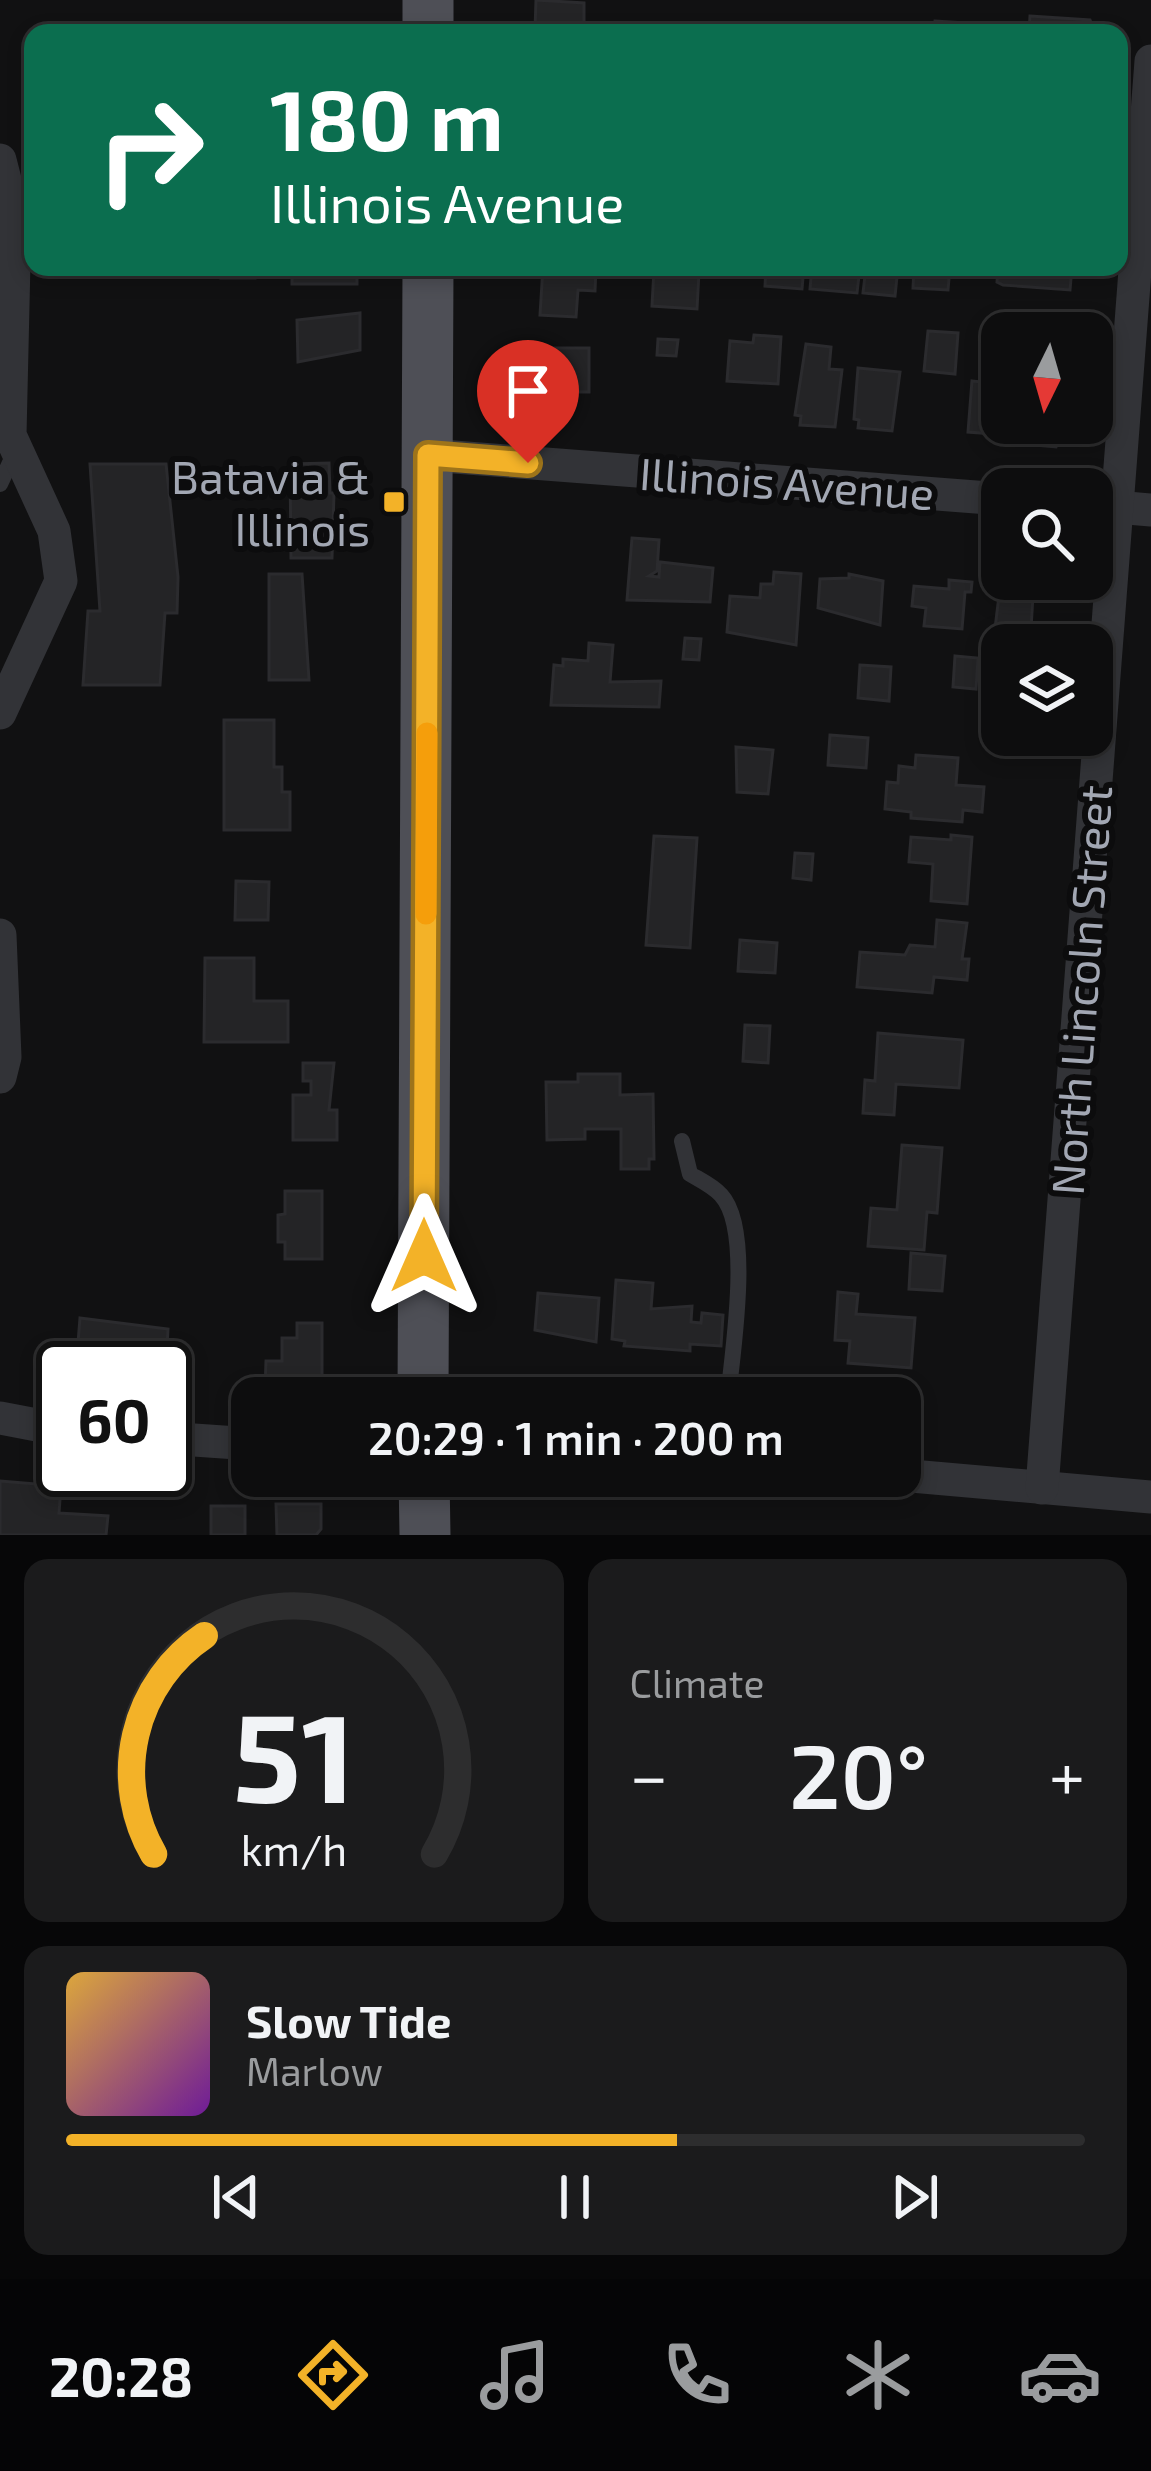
<!DOCTYPE html>
<meta charset="utf-8">
<style>
:root{--surface:#0d0d0e;--page:#1b1b1c;--text:#f1f3f6;--muted:#9a9c9e;--line:#2d2d2e;--accent:#f3b228}
body{margin:0;font-family:"Exo 2",sans-serif;background:var(--page);color:var(--text);height:100vh;display:flex;flex-direction:column;font-size:45px;white-space:nowrap}
*{box-sizing:border-box;margin:0}
p{font-size:39px;color:var(--muted)}
.icon{flex:none;width:66px;height:66px;fill:none;stroke:currentColor;stroke-width:2;stroke-linecap:round;stroke-linejoin:round}
.map{position:relative;height:1535px;overflow:hidden}
.details{display:flex;flex-direction:column;gap:24px;padding:24px;background:#070708;flex:1}
.details>*{flex:none}
.hud{position:absolute;left:24px;top:24px;width:1104px;height:252px;border-radius:24px;box-shadow:0 6px 18px #0003,0 0 0 3px var(--line);background:#0b6e4f;color:#fff;overflow:hidden}
.needle{width:78px;rotate:185deg}
.fabs{position:absolute;left:981px;top:312px;display:grid;gap:24px}
.fabs a{display:grid;place-items:center;width:132px;height:132px;border-radius:24px;background:var(--surface);box-shadow:0 6px 18px #0003,0 0 0 3px var(--line);font-size:60px}
.speed{position:absolute;left:36px;top:1341px;display:flex;gap:24px;font-size:60px;font-weight:700;text-align:center}
.speed>*{display:grid;place-content:center;width:156px;height:156px;border-radius:50%;background:var(--surface);box-shadow:0 6px 18px #0003,0 0 0 3px var(--line);line-height:1}
.speed .limit{border:6px solid #111;border-radius:18px;background:#fff;color:#111}
.pin{position:absolute;display:grid;place-items:center;width:102px;height:102px;color:#fff;margin:-123px -51px;border-radius:50% 50% 50% 0;rotate:-45deg;box-shadow:0 0 12px #0007}
.pin .icon{rotate:45deg}
.me{position:absolute;width:132px;margin:-66px;rotate:0deg;stroke-linejoin:round;filter:drop-shadow(0 0 9px #0008)}
.turn{display:flex;align-items:center;gap:42px;height:252px;padding:0 48px;font-size:54px}
.turn .icon{width:156px;height:156px;stroke-width:2.5}
.turn b{display:block;font-size:84px;line-height:102px}
.big{font-size:90px;font-weight:600;line-height:1.1}
.details .card{flex:1;display:flex;flex-direction:column;justify-content:center;gap:18px;min-width:0;padding:0 42px;border-radius:24px;background:var(--page)}
.details .dial{align-items:center;gap:0}
.dial svg{height:312px;overflow:visible;fill:none;stroke:var(--line);stroke-width:7;stroke-linecap:round;text-anchor:middle}
.dial text{fill:var(--text);stroke:none}
.song{display:flex;align-items:center;gap:36px}
.cover{width:144px;height:144px;border-radius:18px;background:linear-gradient(135deg,hsl(40 70% 55%),hsl(280 70% 35%))}
.played{height:12px;border-radius:6px;background:linear-gradient(90deg,var(--accent) 60%,var(--line) 60%)}
.keys{display:flex;justify-content:space-around;direction:ltr}
.heat{display:flex;justify-content:space-between;align-items:center;font-size:66px;direction:ltr}
.details .tiles{flex:1;display:grid;gap:24px;grid-template-columns:1fr 1fr}
.card:last-child{grid-column:span 2}
.trip{position:absolute;left:231px;top:1377px;width:690px;height:120px;border-radius:24px;background:var(--surface);box-shadow:0 6px 18px #0003,0 0 0 3px var(--line);font-weight:600;line-height:120px;text-align:center}
.dock{display:flex;height:192px;justify-content:space-around;align-items:center;background:#050506;color:var(--muted)}
.dock .icon{width:84px;height:84px}
.dock .on{color:var(--accent)}
.dock b{font-size:54px;color:var(--text)}
.map>svg:first-child{display:block}
.building{fill:#242426;stroke:#2b2b2e;stroke-width:3}
.lines{fill:none;stroke-linecap:round;stroke-linejoin:round}
.service{stroke:#323337;stroke-width:16}
.minor{stroke:#323337;stroke-width:33}
.primary{stroke:#4e4f56;stroke-width:51}
.route-casing{stroke:#9e741a;stroke-width:30}
.route{stroke:#f3b228;stroke-width:21}
.slow{stroke:#f59e0b;stroke-width:21}
.poi-dot{fill:#f3b228;stroke:#0c0c0d;stroke-width:4.5}
.labels{text-anchor:middle;dominant-baseline:central;stroke-width:12;stroke-linejoin:round;paint-order:stroke}
.poi-label{font-size:45px;fill:#a2a7b3;stroke:#0c0c0d;text-anchor:end}
.street-label{font-size:45px;fill:#a2a7b3;stroke:#0c0c0d}
</style>
<div class="map">
<svg width="1151" height="1535" viewBox="0 0 1151 1535">
<rect width="100%" height="100%" fill="#111112"/>
<g class="building">
<polygon points="536,0 584,3 584,30 535,30"/>
<polygon points="1030,16 1090,20 1095,33 1029,33"/>
<polygon points="935,21 964,23 963,33 934,33"/>
<polygon points="222,267 255,267 255,278 221,278"/>
<polygon points="357,267 357,284 292,284 292,268"/>
<polygon points="543,267 596,268 595,291 578,290 576,317 540,315"/>
<polygon points="766,267 804,267 802,289 765,286"/>
<polygon points="812,267 860,267 857,293 810,289"/>
<polygon points="866,267 898,267 895,296 863,293"/>
<polygon points="914,267 950,267 948,290 913,288"/>
<polygon points="998,267 1072,267 1070,290 1003,285 997,282"/>
<polygon points="654,269 699,272 697,309 652,306"/>
<polygon points="360,313 360,350 298,362 297,320"/>
<polygon points="999,318 1030,321 1029,329 1075,333 1002,333 1002,358 996,357"/>
<polygon points="928,331 958,333 955,374 924,371"/>
<polygon points="754,335 781,337 778,384 727,381 730,341 753,343"/>
<polygon points="658,339 678,340 676,356 657,355"/>
<polygon points="806,344 831,347 829,369 842,370 835,427 800,425 801,416 795,415"/>
<polygon points="542,348 589,348 589,392 552,392 552,372 542,372"/>
<polygon points="858,368 900,372 892,431 858,428 859,420 854,419"/>
<polygon points="972,381 1002,384 1002,423 1061,423 1056,447 1033,445 1034,437 968,432"/>
<polygon points="329,463 330,493 334,493 332,558 291,558 290,464"/>
<polygon points="90,464 166,464 178,577 177,613 165,613 160,685 83,685 88,611 100,611"/>
<polygon points="632,538 659,540 657,571 649,576 659,577 660,562 713,568 710,602 627,600"/>
<polygon points="1002,571 1002,579 1034,579 1031,629 1012,628 1011,645 1002,645 1002,679 989,678"/>
<polygon points="774,572 801,574 796,645 727,632 730,596 760,598 761,584 773,584"/>
<polygon points="269,574 302,574 309,680 269,680"/>
<polygon points="849,574 883,581 880,625 818,608 820,579 849,578"/>
<polygon points="949,580 972,582 971,592 965,592 962,629 924,626 926,608 912,606 914,586 949,589"/>
<polygon points="685,638 701,639 699,660 683,659"/>
<polygon points="589,643 613,645 610,682 661,681 659,707 551,705 554,665 563,666 563,659 588,661"/>
<polygon points="955,656 978,658 976,689 953,687"/>
<polygon points="860,665 891,667 889,701 858,698"/>
<polygon points="224,720 274,720 274,767 282,767 282,792 290,792 290,830 224,830"/>
<polygon points="830,735 868,738 866,768 828,765"/>
<polygon points="736,747 773,750 768,794 737,792"/>
<polygon points="916,755 958,758 956,785 984,787 982,812 963,810 962,822 911,818 911,812 885,809 887,782 898,783 899,766 915,768"/>
<polygon points="951,835 972,837 967,904 931,901 933,864 909,862 911,837 951,840"/>
<polygon points="654,836 697,838 690,948 646,945"/>
<polygon points="795,853 813,854 811,880 793,878"/>
<polygon points="236,881 269,882 268,920 235,920"/>
<polygon points="937,920 967,923 962,959 969,959 967,980 934,977 932,993 857,987 860,952 905,955 910,945 935,947"/>
<polygon points="740,940 777,943 775,973 738,971"/>
<polygon points="205,958 254,958 254,1001 288,1001 288,1042 204,1042"/>
<polygon points="745,1025 770,1026 768,1063 743,1061"/>
<polygon points="878,1033 963,1040 959,1088 896,1084 894,1115 863,1113 865,1080 875,1081"/>
<polygon points="303,1063 334,1063 329,1110 337,1110 337,1140 293,1140 293,1095 311,1095 311,1081 303,1081"/>
<polygon points="578,1074 620,1074 620,1095 653,1094 654,1159 649,1159 649,1169 621,1169 621,1129 585,1129 585,1139 547,1140 546,1082 578,1082"/>
<polygon points="902,1145 942,1148 937,1213 927,1212 924,1250 868,1246 871,1208 897,1210"/>
<polygon points="285,1191 322,1191 322,1259 285,1259 285,1242 278,1242 278,1215 285,1214"/>
<polygon points="911,1253 945,1256 942,1291 909,1289"/>
<polygon points="616,1280 653,1283 651,1309 692,1306 691,1322 701,1323 702,1313 723,1315 721,1346 690,1344 690,1351 624,1346 625,1341 612,1339"/>
<polygon points="838,1292 858,1294 856,1314 915,1318 911,1368 848,1363 850,1341 835,1340"/>
<polygon points="538,1293 599,1298 596,1342 535,1330"/>
<polygon points="80,1318 168,1329 167,1347 179,1348 176,1380 165,1379 165,1368 76,1368"/>
<polygon points="297,1323 322,1323 322,1398 290,1398 290,1389 265,1389 266,1361 282,1361 282,1338 297,1338"/>
<polygon points="0,1481 61,1486 59,1513 108,1516 106,1535 0,1535"/>
<polygon points="276,1504 321,1504 321,1529 316,1535 277,1535"/>
<rect x="211" y="1506" width="34" height="29"/>
</g>
<g class="lines">
<g class="service">
<polyline points="0,484 15,452"/>
<path d="M 682,1141 L 690,1174 C 700,1180 713,1186 721,1195 C 753,1229 732,1354 728,1398"/>
</g>
<g class="minor">
<polyline points="0,160 15,219 10,435 54,531 61,581 0,713"/>
<polyline points="428,455 1002,499"/>
<polyline points="1092,505 1151,510"/>
<polyline points="0,935 5,1057 0,1077"/>
<polyline points="0,1418 63,1430"/>
<polyline points="165,1438 252,1444"/>
<polyline points="900,1475 1151,1497"/>
<polyline points="1042,1488 1151,61"/>
</g>
<g class="primary">
<polyline points="428,0 428,33"/>
<polyline points="423,1398 428,267"/>
<polyline points="424,1476 425,1535"/>
</g>
</g>
<g class="lines">
<defs>
<polyline id="route" points="424,1256 428,455 528,463"/>
</defs>
<use href="#route" class="route-casing"/>
<use href="#route" class="route"/>
<polyline class="slow" points="426,914 427,733"/>
</g>
<rect class="poi-dot" x="382" y="490" width="24" height="24" rx="6"/>
<g class="labels">
<g class="poi-label">
<text x="370" y="476">Batavia &amp;<tspan x="370" dy="52">Illinois</tspan></text>
</g>
<g class="street-label">
<text transform="translate(787 482) rotate(4)">Illinois Avenue</text>
<text transform="translate(1080 990) rotate(-86)">North Lincoln Street</text>
</g>
</g>
</svg>
<div class="fabs">
<a><svg class="needle" viewBox="-14 -14 28 28"><path d="M0-13l5 13h-10z" fill="#e53935"/><path d="M0 13l5-13h-10z" fill="#9a9c9e"/></svg></a>
<a><svg class="icon" aria-label="search" viewBox="0 0 24 24"><circle cx="10" cy="10" r="6"/><path d="M15 15l6 6"/></svg></a>
<a><svg class="icon" aria-label="layers" viewBox="0 0 24 24"><path d="M12 4l9 5-9 5-9-5zM3 14l9 5 9-5"/></svg></a>
</div>
<div class="speed"><div class="limit">60</div></div>
<div class="pin" style="left:528px;top:463px;background:#d93025"><svg class="icon" aria-label="arrive" viewBox="0 0 24 24"><path d="M6 21V4h12l-3 4 3 4H6"/></svg></div>
<svg class="me" style="left:424px;top:1256px" viewBox="-20 -20 40 40"><path d="M0-17L14 15 0 8-14 15z" fill="#f3b228" stroke="#fff" stroke-width="4"/></svg>
<div class="trip">20:29 · 1 min · 200 m</div>
<div class="hud">
<div class="turn"><svg class="icon" aria-label="right" viewBox="0 0 24 24"><path d="M7 20v-9h11M14 6l5 5-5 5"/></svg><div><b>180 m</b>Illinois Avenue</div></div>
</div>
</div>
<section class="details">
<div class="tiles">
<div class="card dial"><svg viewBox="0 0 100 80">
<path d="M14 69A42 42 0 1 1 86 69"/>
<path d="M14 69A42 42 0 0 1 27 13" stroke="#f3b228"/>
<text x="50" y="56" font-size="32" font-weight="700">51</text>
<text x="50" y="72" font-size="11">km/h</text>
</svg></div>
<div class="card"><p>Climate</p>
<div class="heat"><a>−</a><b class="big">20°</b><a>+</a></div>
</div>
<div class="card">
<div class="song"><i class="cover"></i><div><b>Slow Tide</b><p>Marlow</p></div></div>
<div class="played"></div>
<div class="keys"><svg class="icon" aria-label="previous" viewBox="0 0 24 24"><path d="M18 5L8 12l10 7zM5 5v14"/></svg><svg class="icon" aria-label="pause" viewBox="0 0 24 24"><path d="M8 5v14M16 5v14"/></svg><svg class="icon" aria-label="next" viewBox="0 0 24 24"><path d="M6 5l10 7-10 7zM19 5v14"/></svg></div>
</div>
</div>
</section>
<nav class="dock">
<b>20:28</b>
<svg class="icon on" aria-label="directions" viewBox="0 0 24 24"><path d="M12 3l9 9-9 9-9-9zM9 14v-3h6M13 9l2 2-2 2"/></svg>
<svg class="icon" aria-label="music" viewBox="0 0 24 24"><path d="M9 18V5l10-2v13"/><circle cx="6" cy="18" r="3"/><circle cx="16" cy="16" r="3"/></svg>
<svg class="icon" aria-label="phone" viewBox="0 0 24 24"><path d="M5 4h4l2 5-3 2q2 4 5 5l2-3 5 2v4C11 20 4 13 5 4z"/></svg>
<svg class="icon" aria-label="climate" viewBox="0 0 24 24"><path d="M12 3v18M4 7l16 10M4 17L20 7"/></svg>
<svg class="icon" aria-label="car" viewBox="0 0 24 24"><path d="M5 17H2v-5l4-1 3-4h7l3 4 3 1v5h-3M9 17h6M6 11h13"/><circle cx="7" cy="17" r="2"/><circle cx="17" cy="17" r="2"/></svg>
</nav>
